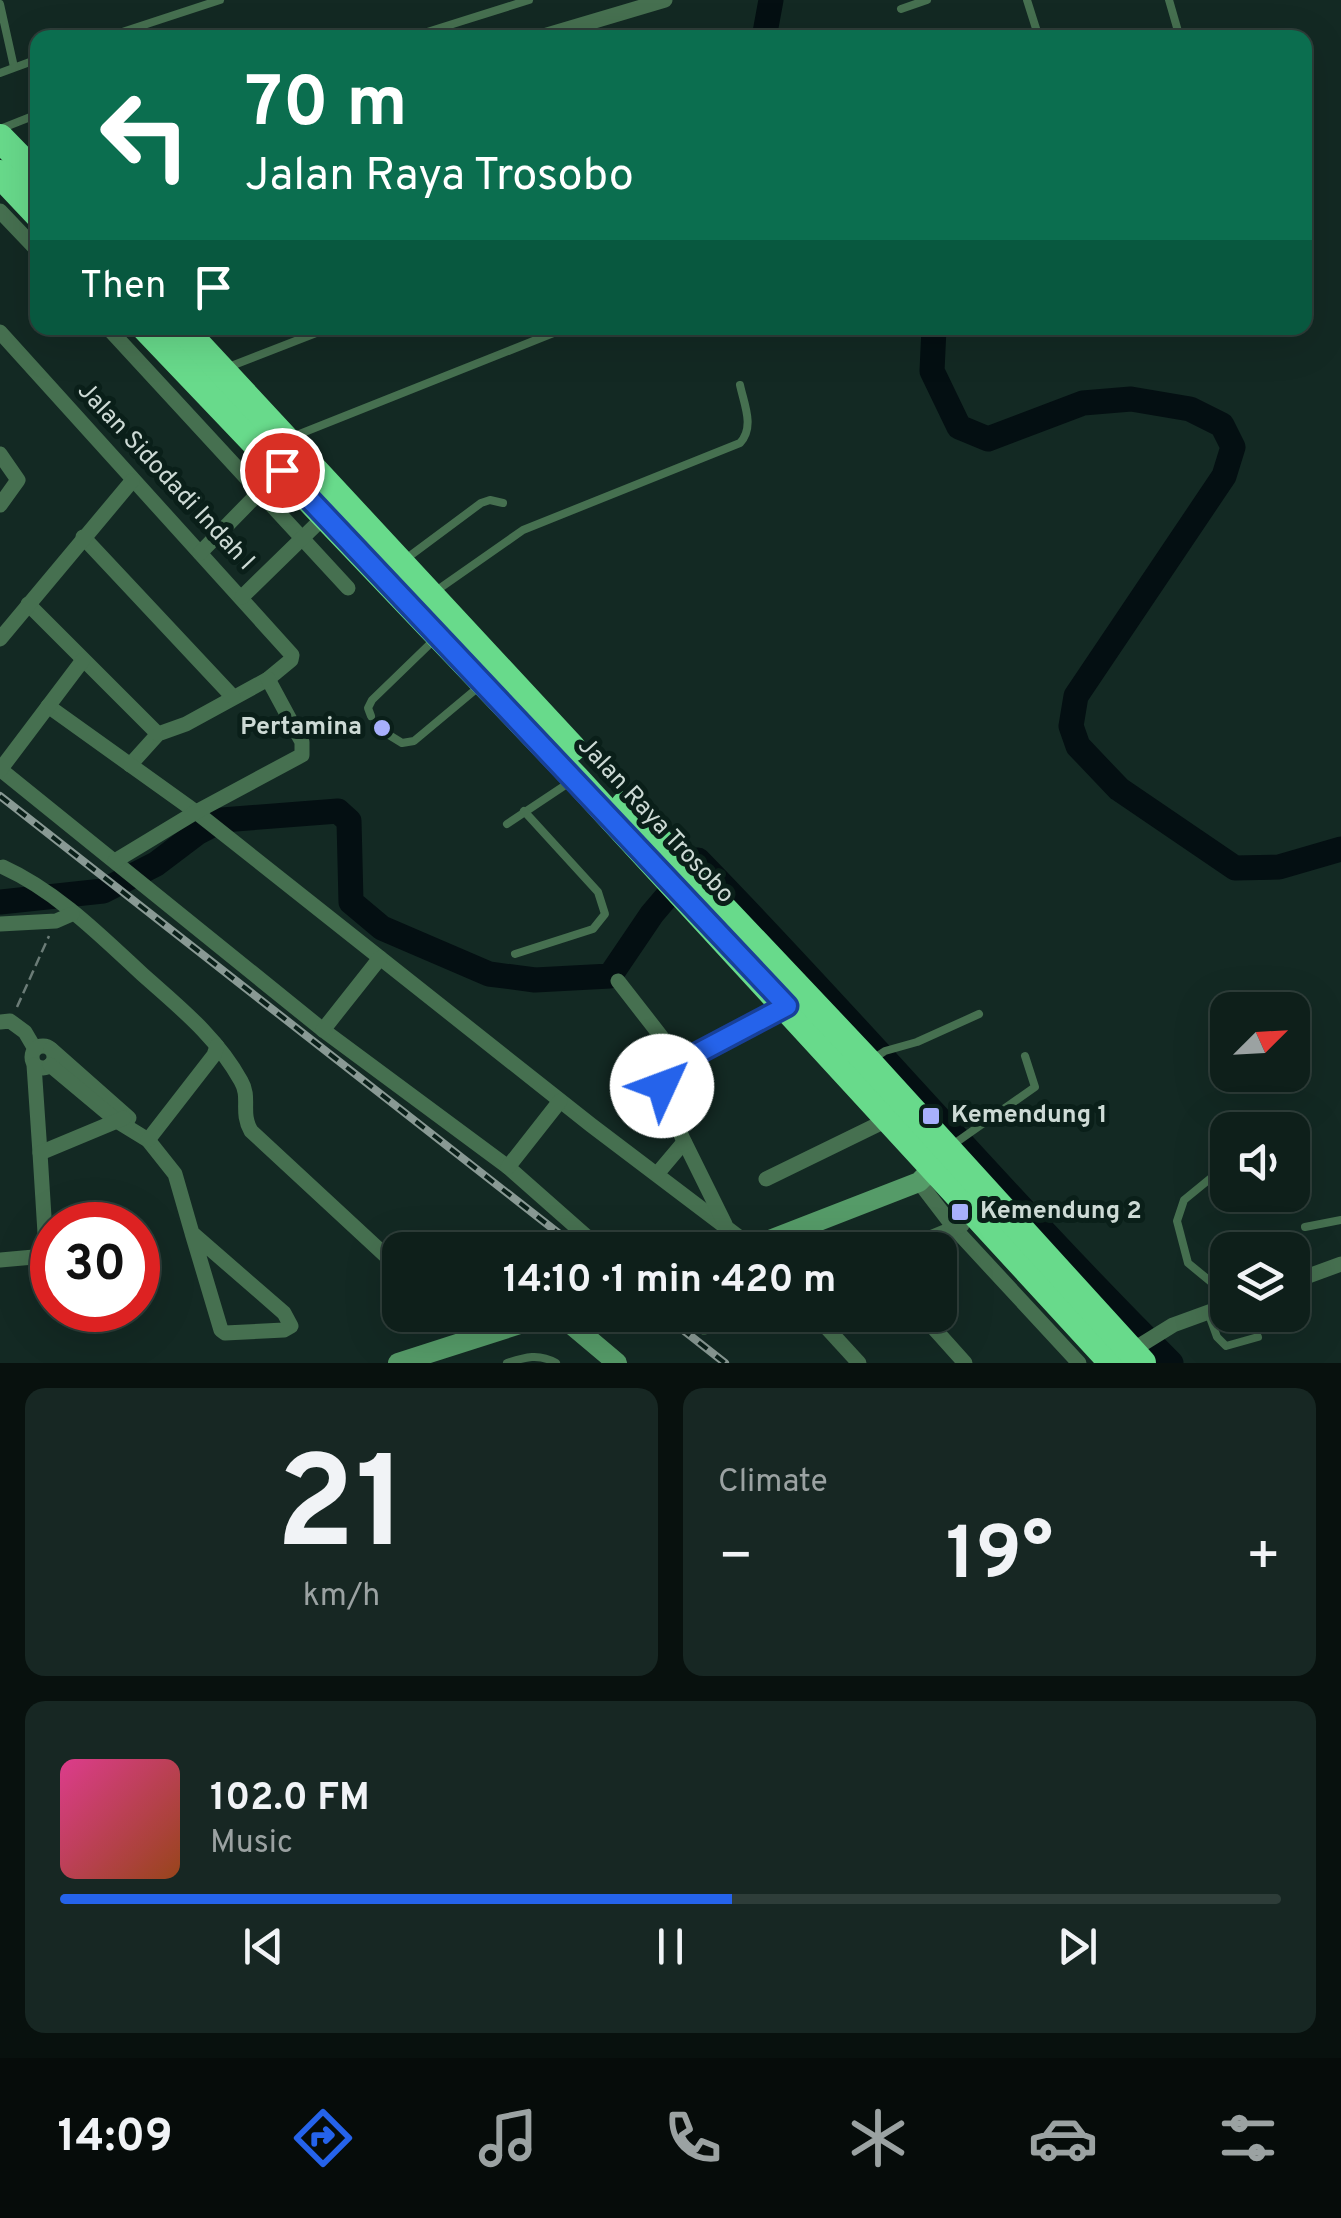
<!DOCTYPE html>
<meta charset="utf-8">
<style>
:root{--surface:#0e1f1a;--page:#172723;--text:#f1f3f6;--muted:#9ba2a2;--line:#2e3d39;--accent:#2563eb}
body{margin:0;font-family:Overpass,sans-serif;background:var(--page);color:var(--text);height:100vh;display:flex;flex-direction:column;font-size:38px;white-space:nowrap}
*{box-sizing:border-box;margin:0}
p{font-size:32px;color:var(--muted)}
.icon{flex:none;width:55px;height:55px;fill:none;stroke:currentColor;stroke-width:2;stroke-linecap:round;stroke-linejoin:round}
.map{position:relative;height:1363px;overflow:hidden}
.panel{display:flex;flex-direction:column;gap:25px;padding:25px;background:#08110e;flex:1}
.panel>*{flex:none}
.hud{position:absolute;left:30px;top:30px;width:1282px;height:305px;border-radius:20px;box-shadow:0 10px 40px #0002,0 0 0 2px var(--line);background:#0b6e4f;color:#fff;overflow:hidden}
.needle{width:65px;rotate:66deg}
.tools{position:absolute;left:1210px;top:992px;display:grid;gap:20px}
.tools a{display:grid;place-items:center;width:100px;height:100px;border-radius:20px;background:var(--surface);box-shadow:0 10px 40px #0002,0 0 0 2px var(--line);font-size:50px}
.speed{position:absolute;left:30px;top:1202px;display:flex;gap:20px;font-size:50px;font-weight:700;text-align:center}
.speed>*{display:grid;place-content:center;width:130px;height:130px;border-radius:50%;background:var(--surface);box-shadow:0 10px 40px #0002,0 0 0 2px var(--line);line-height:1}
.speed .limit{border:15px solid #d22;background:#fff;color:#111}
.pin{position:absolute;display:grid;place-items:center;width:85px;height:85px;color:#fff;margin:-42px;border:5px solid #fff;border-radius:50%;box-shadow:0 2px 10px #0007}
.me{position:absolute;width:110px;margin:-55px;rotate:47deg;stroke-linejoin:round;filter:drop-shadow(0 0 8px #0008)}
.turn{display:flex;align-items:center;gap:35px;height:210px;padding:0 50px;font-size:45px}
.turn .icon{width:130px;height:130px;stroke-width:2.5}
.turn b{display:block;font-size:70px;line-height:85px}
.then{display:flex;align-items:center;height:95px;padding:0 50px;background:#0003;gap:20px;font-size:38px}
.big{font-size:75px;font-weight:700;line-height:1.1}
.panel .card{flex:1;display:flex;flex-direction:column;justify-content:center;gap:15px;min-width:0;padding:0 35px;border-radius:20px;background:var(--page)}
.panel .dial{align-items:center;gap:0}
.dial b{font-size:130px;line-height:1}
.song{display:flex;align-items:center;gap:30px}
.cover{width:120px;height:120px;border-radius:15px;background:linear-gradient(135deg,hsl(330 70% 55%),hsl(20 70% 35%))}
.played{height:10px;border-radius:5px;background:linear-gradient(90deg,var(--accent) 55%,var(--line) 55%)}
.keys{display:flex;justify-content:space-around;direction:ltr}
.heat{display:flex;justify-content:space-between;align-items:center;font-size:55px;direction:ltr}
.panel .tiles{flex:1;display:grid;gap:25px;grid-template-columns:1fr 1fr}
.card:last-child{grid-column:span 2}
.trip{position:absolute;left:382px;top:1232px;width:575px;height:100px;border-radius:20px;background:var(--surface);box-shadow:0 10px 40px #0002,0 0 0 2px var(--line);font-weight:700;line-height:100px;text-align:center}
.tabs{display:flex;height:160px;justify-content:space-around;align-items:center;background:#060c0a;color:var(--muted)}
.tabs .icon{width:70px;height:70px}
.tabs .selected{color:var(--accent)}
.tabs b{font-size:45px;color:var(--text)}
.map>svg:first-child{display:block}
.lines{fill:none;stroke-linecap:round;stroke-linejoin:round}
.river{stroke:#040f12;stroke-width:25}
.path{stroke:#6b7c77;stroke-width:2.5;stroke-dasharray:10 5;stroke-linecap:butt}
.lane{stroke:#467050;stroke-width:8}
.street{stroke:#467050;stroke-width:15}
.secondary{stroke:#559b68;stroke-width:20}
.highway{stroke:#68da8b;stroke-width:28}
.rail-casing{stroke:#899994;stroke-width:8}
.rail{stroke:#0a1f19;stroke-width:4;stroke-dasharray:11;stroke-linecap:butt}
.route-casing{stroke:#184099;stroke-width:25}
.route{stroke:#2563eb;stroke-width:18}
.poi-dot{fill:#a8b0fc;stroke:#0a1f19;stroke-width:4}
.labels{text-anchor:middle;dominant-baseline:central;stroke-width:10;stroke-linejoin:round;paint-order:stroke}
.street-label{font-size:25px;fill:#cddad5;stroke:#0a1f19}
.poi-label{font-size:25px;font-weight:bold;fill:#cddad5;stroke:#0a1f19;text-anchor:start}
</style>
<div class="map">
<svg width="1341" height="1363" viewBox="0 0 1341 1363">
<rect width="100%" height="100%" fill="#132923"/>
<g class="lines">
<g class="river">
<polyline points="764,38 771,0"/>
<polyline points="934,328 932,371 959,427 988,439 1083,403 1131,399 1190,409 1222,425 1233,447 1224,476 1076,696 1071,726 1078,746 1119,789 1235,868 1279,867 1341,849"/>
<path d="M 0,902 L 103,891 L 156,864 L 197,833 L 222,820 L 338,811 L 349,821 L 351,902 L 382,928 L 489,974 L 535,980 L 610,976 L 652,914 L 698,860 C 859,1025 1008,1201 1171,1363"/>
</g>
<polyline class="path" points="17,1007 49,936"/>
<g class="lane">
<polyline points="1027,0 1039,38"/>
<polyline points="1169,0 1180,38"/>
<polyline points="0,4 14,67"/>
<polyline points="901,9 927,0"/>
<polyline points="104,38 220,0"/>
<polyline points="420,38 424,33 529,0"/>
<polyline points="0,73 38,59"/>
<polyline points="0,129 38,114"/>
<polyline points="226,368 329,328"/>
<polyline points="292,437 566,328"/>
<polyline points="403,561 481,503 490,500 503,503"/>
<path d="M 433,593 L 523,530 L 740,443 C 755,427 744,404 740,385"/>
<polyline points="371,716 368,708 372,700 435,639"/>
<polyline points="389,735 402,743 414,741 481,685"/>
<polyline points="507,824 570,782"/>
<polyline points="515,954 593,929 605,914 598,892 524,811"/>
<polyline points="873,1059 885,1051 917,1042 979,1014"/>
<polyline points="951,1146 1035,1087 1025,1056"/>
<polyline points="1217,1173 1184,1200 1177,1221 1188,1263 1228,1296"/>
<polyline points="1305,1227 1341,1220"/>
<polyline points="1208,1312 1217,1337 1226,1346 1258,1337"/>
<path d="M 507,1363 C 525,1357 539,1353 556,1363"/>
</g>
<g class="street">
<polyline points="537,38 665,0"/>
<polyline points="0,211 38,251"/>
<polyline points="108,328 348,588"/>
<polyline points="0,332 292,655 291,660 268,679 186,724 158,734 130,765"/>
<polyline points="0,454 18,480 0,505"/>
<polyline points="83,537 233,697"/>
<polyline points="200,553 281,470"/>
<polyline points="242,597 325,516"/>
<polyline points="28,604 158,734"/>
<polyline points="0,639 132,481"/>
<polyline points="48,706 196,812 591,1125 752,1247"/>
<polyline points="0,769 323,1030 508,1167 602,1250"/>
<polyline points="0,770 83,660"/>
<polyline points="115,861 196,812 302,755 302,742 268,679"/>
<path d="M 3,867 C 56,891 100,935 142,974 C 179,1007 217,1037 241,1081 C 251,1098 240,1112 251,1131 L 400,1269"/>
<polyline points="0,924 56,921 72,914"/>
<polyline points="618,981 681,1062"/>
<polyline points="0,1022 10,1021 25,1032 35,1049"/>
<polyline points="323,1030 380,958"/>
<circle cx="43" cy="1057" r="11"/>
<polyline points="51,1049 129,1118"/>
<polyline points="34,1065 40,1153"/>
<polyline points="50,1065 117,1121 148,1140 175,1174 192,1233 284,1313 291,1326 284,1330 225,1333 221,1330 192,1233"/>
<polyline points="148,1140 214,1055 217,1046"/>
<polyline points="508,1167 560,1101"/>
<polyline points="657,1174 684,1142"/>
<polyline points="766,1179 889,1119"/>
<polyline points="919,1182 955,1229 1079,1363"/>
<polyline points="725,1224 682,1137 662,1080 681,1062 787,1006"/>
<polyline points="901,1250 962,1225"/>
<polyline points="0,1260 34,1257 46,1249 40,1153 124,1118"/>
<polyline points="1292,1282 1341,1264"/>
<polyline points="498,1315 516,1316 526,1322"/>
<polyline points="815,1315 859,1363"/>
<polyline points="922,1315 965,1363"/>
<polyline points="704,1327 741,1315"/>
<polyline points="1131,1351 1173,1325 1228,1305"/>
</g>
<g class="secondary">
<polyline points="744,1250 919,1182 934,1167"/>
<polyline points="566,1320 617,1363"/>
<polyline points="398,1363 526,1322 566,1320 576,1315"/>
</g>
<g class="highway">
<polyline points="0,138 38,177"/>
<polyline points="0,174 38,214"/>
<polyline points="146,328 576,779 1113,1363"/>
<polyline points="182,328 572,748"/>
<polyline points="625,805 868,1062 1142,1363"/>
</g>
<defs>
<g id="rail">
<polyline points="0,796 580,1250"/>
<polyline points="664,1315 725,1363"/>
</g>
</defs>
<use href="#rail" class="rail-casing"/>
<use href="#rail" class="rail"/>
</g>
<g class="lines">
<defs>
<polyline id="route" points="282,470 787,1006 681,1062 665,1074 662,1086"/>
</defs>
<use href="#route" class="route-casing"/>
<use href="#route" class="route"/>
</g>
<g class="poi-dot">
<circle cx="382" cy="728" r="10"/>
<rect x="921" y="1106" width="20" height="20" rx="5"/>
<rect x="950" y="1202" width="20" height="20" rx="5"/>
</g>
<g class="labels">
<g class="street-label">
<text transform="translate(165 477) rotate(47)">Jalan Sidodadi Indah I</text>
<text transform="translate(655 821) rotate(47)">Jalan Raya Trosobo</text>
</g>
<g class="poi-label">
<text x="362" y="728" text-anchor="end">Pertamina</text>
<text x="951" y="1116">Kemendung 1</text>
<text x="980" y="1212">Kemendung 2</text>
</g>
</g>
</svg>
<div class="tools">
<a><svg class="needle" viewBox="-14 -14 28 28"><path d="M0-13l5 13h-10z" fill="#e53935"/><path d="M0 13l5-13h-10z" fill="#9ba2a2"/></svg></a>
<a><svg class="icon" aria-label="sound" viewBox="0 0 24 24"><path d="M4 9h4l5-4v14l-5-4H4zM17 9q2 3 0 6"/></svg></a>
<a><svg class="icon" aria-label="layers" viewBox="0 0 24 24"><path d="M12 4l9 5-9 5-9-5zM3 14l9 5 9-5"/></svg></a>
</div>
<div class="speed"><div class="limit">30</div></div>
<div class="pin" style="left:282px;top:470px;background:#d93025"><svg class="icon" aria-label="arrive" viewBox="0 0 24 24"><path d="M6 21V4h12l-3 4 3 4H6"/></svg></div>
<svg class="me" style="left:662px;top:1086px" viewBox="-20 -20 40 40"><circle r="19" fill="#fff"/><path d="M0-13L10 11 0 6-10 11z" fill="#2563eb"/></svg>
<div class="trip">14:10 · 1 min · 420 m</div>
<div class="hud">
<div class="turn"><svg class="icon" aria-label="left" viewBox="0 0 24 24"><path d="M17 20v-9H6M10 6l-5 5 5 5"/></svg><div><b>70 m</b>Jalan Raya Trosobo</div></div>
<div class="then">Then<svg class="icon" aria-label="arrive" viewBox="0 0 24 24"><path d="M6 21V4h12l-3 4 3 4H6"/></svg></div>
</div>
</div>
<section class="panel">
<div class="tiles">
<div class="card dial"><b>21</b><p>km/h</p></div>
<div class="card"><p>Climate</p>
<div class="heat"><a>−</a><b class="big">19°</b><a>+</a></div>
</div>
<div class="card">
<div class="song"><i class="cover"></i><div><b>102.0 FM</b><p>Music</p></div></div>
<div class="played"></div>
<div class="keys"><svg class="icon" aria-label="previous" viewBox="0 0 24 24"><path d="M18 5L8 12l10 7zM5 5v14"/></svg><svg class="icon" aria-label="pause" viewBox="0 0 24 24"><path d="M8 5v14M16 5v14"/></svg><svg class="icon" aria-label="next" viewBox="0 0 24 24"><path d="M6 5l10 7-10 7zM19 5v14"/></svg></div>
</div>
</div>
</section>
<nav class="tabs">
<b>14:09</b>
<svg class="icon selected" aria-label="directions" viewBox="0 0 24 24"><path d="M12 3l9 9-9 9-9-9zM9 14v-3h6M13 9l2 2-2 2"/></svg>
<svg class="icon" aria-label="music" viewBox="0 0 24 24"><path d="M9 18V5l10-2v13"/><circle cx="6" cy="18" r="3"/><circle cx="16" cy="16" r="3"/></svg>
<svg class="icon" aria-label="phone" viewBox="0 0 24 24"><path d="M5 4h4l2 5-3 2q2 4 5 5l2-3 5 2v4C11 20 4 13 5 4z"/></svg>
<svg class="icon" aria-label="climate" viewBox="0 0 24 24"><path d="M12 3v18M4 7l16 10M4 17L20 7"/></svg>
<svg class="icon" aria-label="car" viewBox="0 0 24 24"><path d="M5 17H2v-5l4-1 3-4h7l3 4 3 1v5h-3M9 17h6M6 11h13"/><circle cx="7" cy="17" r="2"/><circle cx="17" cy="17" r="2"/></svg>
<svg class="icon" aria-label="filters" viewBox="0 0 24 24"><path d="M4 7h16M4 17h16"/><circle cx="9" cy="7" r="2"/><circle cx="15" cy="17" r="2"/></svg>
</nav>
